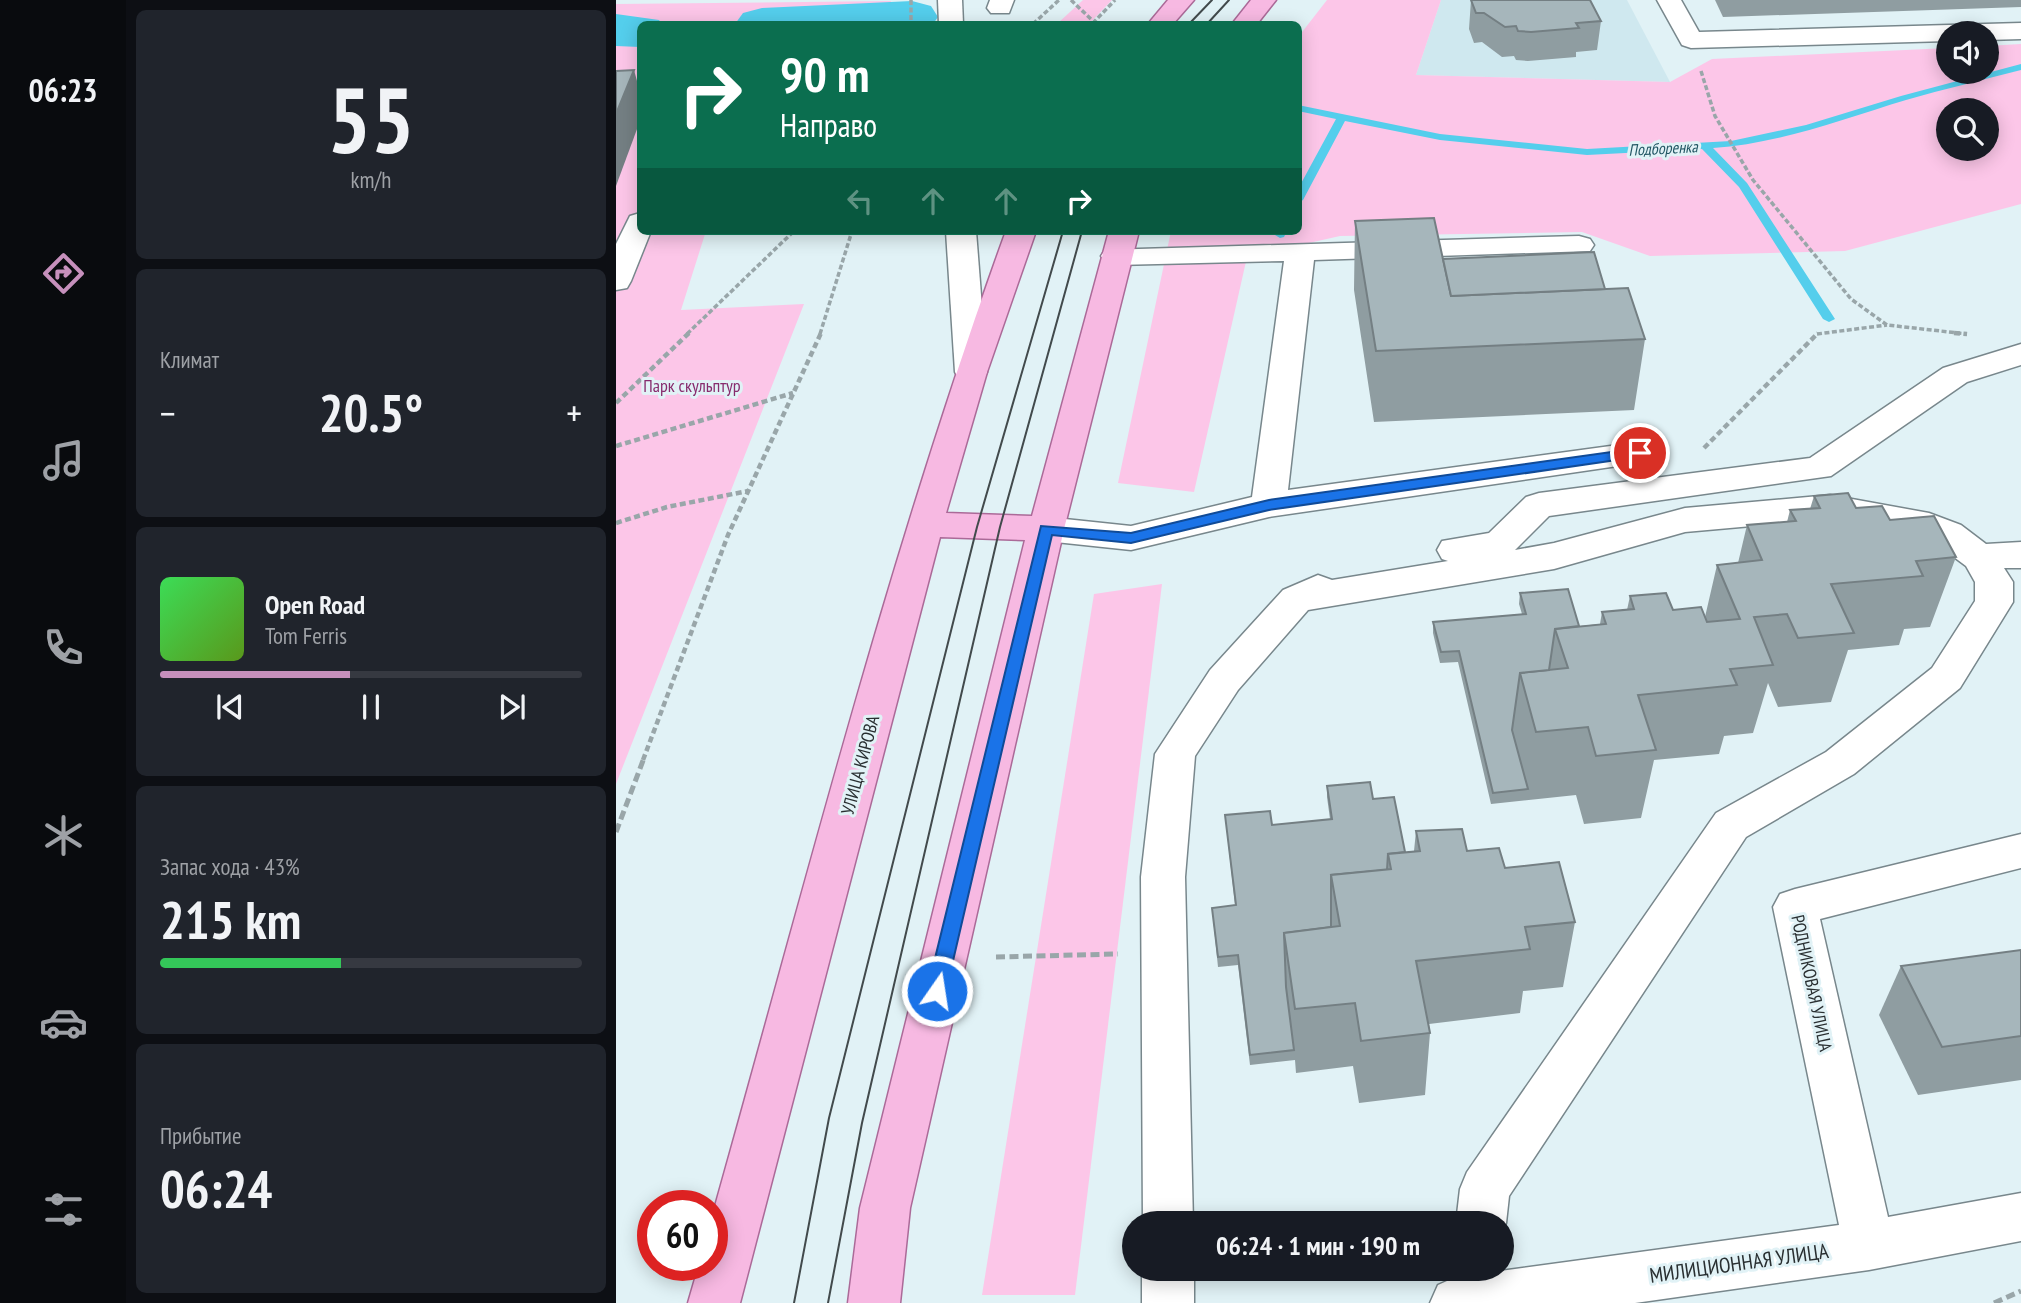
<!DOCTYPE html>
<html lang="ru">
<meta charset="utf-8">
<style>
:root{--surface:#171b24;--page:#20242c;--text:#f1f3f6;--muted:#9ea1a6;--line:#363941;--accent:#c690bc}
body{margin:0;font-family:"PT Sans Narrow",sans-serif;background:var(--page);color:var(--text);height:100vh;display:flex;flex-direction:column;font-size:26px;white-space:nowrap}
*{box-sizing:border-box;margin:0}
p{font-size:23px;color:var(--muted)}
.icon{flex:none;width:38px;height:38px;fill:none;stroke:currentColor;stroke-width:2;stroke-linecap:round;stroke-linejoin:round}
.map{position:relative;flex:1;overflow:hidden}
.side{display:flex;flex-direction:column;gap:10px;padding:10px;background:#0d0f14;width:490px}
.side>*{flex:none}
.banner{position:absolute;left:21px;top:21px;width:665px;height:214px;border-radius:10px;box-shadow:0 4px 18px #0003;background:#0b6e4f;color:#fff;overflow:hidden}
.fabs{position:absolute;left:1320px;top:21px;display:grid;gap:14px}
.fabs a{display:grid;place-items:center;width:63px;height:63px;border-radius:50%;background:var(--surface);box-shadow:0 4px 18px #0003;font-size:35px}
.speed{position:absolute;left:21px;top:1190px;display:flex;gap:14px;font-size:35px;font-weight:700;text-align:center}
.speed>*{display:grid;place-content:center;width:91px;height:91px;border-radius:50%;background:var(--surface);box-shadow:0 4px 18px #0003;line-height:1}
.speed .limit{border:10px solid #d22;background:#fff;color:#111}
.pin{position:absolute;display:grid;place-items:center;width:60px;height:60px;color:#fff;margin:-30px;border:4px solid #fff;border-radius:50%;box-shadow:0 2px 7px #0007}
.me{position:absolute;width:77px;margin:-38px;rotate:13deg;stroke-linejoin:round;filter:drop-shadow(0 0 5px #0008)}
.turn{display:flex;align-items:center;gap:24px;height:147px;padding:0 28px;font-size:32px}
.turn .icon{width:91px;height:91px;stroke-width:2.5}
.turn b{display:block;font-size:49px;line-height:60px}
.lanes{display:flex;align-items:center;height:66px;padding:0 28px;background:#0003;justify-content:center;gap:35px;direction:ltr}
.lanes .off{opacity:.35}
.big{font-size:52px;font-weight:600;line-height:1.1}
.side .tile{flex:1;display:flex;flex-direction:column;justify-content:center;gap:10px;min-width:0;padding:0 24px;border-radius:10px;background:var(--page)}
.side .dial{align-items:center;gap:0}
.dial b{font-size:91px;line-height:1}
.song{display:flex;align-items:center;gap:21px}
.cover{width:84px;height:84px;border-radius:10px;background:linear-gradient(135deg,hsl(130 70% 55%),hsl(90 70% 35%))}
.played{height:7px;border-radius:4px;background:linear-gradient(90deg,var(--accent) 45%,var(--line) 45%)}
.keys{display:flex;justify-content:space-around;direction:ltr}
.heat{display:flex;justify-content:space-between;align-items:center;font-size:38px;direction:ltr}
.charge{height:10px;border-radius:5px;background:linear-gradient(90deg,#34c759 43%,var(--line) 0)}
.trip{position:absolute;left:506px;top:1211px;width:392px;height:70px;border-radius:35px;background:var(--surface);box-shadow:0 4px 18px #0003;font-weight:600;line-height:70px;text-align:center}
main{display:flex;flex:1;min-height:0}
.dock{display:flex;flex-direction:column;width:126px;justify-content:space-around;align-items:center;background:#090b0e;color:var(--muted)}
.dock .icon{width:49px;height:49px}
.dock .on{color:var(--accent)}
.dock b{font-size:32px;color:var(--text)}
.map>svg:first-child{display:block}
.built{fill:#cfe8ef}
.green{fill:#fcc6e8;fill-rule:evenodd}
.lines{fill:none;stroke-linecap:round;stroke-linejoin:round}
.stream{fill:#54ceec;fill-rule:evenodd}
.river{fill:#54ceec;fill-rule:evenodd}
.minor-casing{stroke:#78878c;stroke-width:3}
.major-casing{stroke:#ab6a98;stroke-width:3}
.path-far2{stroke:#99a6a9;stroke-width:3.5;stroke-dasharray:5 2.5;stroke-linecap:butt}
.path-far1{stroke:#99a6a9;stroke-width:4.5;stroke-dasharray:6 3.5;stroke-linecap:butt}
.path{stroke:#99a6a9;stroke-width:5;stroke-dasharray:9 4.5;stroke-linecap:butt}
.minor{fill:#fff;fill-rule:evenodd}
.major{fill:#f7b9e2;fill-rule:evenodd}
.tram{stroke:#424a4c;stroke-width:2}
.wall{fill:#8f9da1}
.shaded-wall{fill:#747f83}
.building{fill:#a6b6bb;stroke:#747f83;stroke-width:2}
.route{fill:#1a73e8;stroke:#114b97;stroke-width:2}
.labels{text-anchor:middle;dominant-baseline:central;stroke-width:6;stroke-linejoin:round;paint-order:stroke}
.far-water-label{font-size:16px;font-style:italic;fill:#225663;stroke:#e1f2f6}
.park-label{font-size:18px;fill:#872c6e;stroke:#e1f2f6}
.street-label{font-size:18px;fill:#292f31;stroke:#e1f2f6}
.near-street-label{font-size:21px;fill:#292f31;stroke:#e1f2f6}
</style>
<main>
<nav class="dock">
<b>06:23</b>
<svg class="icon on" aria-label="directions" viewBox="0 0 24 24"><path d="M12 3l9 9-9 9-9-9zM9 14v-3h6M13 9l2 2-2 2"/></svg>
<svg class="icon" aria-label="music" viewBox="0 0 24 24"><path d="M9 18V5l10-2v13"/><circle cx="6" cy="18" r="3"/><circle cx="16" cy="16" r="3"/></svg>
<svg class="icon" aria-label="phone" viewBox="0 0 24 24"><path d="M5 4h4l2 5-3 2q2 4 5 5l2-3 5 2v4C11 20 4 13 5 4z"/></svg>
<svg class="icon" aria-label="climate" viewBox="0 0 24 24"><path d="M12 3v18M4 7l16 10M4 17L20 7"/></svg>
<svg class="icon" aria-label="car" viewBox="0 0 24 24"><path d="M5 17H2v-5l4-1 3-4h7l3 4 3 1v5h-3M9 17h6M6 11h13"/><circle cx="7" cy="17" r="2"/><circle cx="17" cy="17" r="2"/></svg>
<svg class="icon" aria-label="filters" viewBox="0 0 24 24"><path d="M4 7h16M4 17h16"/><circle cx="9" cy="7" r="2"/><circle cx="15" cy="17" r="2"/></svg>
</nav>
<section class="side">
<div class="tile dial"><b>55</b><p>km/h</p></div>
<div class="tile"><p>Климат</p>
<div class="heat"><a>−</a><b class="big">20.5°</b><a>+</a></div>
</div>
<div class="tile">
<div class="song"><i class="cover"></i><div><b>Open Road</b><p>Tom Ferris</p></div></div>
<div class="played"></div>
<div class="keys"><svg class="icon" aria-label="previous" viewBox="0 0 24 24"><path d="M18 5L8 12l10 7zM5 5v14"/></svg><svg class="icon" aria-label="pause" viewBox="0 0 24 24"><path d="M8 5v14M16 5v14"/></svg><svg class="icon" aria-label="next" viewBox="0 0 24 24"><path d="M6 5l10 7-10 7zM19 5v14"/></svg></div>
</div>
<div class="tile"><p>Запас хода · 43%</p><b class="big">215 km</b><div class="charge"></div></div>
<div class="tile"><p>Прибытие</p><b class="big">06:24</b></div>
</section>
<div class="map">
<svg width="1405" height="1303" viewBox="0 0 1405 1303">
<rect width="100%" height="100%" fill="#e1f2f6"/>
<polygon class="built" points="825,0 1011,0 1054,82 800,75"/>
<g class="green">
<polygon points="467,0 496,0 473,24 441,24"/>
<path d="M 711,0 L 825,0 L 800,75 L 1054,82 L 1096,59 L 1332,48 L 1332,72 L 1370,72 L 1370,46 L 1405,44 L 1405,204 L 1229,251 L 1034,256 L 966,232 L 724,236 L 631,257 L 578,492 L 502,483 L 555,231 L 682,231 L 683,36 ZM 1332,110 L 1370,110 L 1370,149 L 1332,149 Z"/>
<polygon points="275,1 268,24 24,24 24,231 90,231 65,310 188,304 0,784 0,4"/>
<polygon points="546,584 459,1295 366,1295 478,594"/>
</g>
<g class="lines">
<g class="stream">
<path d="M 1405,64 L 1405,70 C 1367,80 1328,89 1290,100 C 1227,119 1163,144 1097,148 L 1131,183 L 1219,319 L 1213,322 L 1207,319 L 1123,187 L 1086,149 L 971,155 L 824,140 L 729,121 L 687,200 L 682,203 L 682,189 L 720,119 L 682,111 L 682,105 L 824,134 L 971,149 L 1115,141 L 1190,125 L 1285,96 Z"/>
<polygon points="661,231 671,231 668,237 664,238 659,235"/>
</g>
<g class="river">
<polygon points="296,1 315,6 322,17 317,24 119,24 127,13 146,8"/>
<polygon points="0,14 43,20 46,24 24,24 24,47 0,46"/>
</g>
<defs>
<g id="minor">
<polygon points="322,0 346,0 347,24 323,24"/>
<polygon points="374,0 398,0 393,13 375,13 371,8"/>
<polygon points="1041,0 1065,0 1083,32 1405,23 1405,39 1370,40 1370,33 1332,33 1332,41 1075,48 1066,45"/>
<polygon points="24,213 24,231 35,231 15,281 11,288 0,290 0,244 14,216"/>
<polygon points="330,231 360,231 371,372 367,379 355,382 343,379 339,372"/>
<polygon points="963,236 974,239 978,245 974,251 698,260 672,490 1024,442 1036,445 1041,453 1036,461 653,517 515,550 430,541 417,538 412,529 417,520 430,517 515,526 636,497 668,261 500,265 489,262 485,256 489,250"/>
<polygon points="1405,344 1405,365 1351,382 1215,476 933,516 899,550 938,543 1069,508 1214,495 1313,513 1345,525 1370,544 1405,542 1405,568 1388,568 1397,582 1397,602 1344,688 1238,774 1130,837 893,1196 890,1223 886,1234 886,1223 840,1223 844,1189 851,1172 1100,813 1210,752 1316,668 1359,601 1359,582 1350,566 1319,543 1294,533 1214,519 1069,532 938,569 692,610 622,690 579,756 569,877 577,1223 527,1223 525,877 539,754 594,670 667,590 702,575 716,580 832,561 826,559 821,550 826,541 873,533 910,497 923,493 1194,458 1327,368"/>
<polygon points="1405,834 1405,868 1204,919 1272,1217 1405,1193 1405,1241 1253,1270 1019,1303 814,1303 822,1285 840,1277 1223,1225 1157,907 1164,894 1179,889"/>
<rect x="526" y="1269" width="52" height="34"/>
</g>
<g id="major">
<polygon points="552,0 578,0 557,24 532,24"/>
<polygon points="635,0 660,0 641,24 616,24"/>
<path d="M 390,231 L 420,231 L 371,372 L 330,513 L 416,516 L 493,231 L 523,231 L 448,529 L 294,1208 L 284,1303 L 232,1303 L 244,1208 L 409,540 L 324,537 L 124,1303 L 72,1303 L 83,1265 L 96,1265 L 96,1217 C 189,887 273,553 390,231 Z"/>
</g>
</defs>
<use href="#minor" class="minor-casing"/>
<use href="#major" class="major-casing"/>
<g class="path-far2">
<polyline points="295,0 295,24"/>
<polyline points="455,0 478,22 499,0"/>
<polyline points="417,24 443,0"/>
<polyline points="1085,71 1099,116 1137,180 1235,299 1271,325 1351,334"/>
<polyline points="71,334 178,231"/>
<polyline points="204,334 236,231"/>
<polyline points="1201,334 1271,325"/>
</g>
<g class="path-far1">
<polyline points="1338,333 1351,334"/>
<polyline points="0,403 73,333"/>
<polyline points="0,446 177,393"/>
<polyline points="1088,448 1202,333"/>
<polyline points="0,523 51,507 132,491"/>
<polyline points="27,760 112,535 205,333"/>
</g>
<g class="path">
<polyline points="0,832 28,758"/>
<polyline points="380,957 502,954"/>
<polyline points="1378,1303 1405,1291"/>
</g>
<use href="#minor" class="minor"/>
<use href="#major" class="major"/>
<g class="tram">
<polyline points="573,24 596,0"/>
<polyline points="591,24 613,0"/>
<polyline points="178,1303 213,1118 361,527 447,231"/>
<polyline points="212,1303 246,1123 384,527 466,231"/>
</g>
</g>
<g class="wall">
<polygon points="855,0 985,21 981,50 960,52 960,57 912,61 900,60 898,56 886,57 866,42 858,43 853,29"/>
<polygon points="1099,0 1405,0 1405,7 1107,17"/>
<polygon points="739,221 827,259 989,289 1029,339 1018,410 758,422 738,290"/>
<polygon points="1198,496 1274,520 1340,557 1314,627 1288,629 1283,645 1232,650 1215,702 1162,707 1152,683 1137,733 1108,736 1103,754 1038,760 1025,818 968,824 960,795 875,804 842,662 824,663 817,633 817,622 906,614 903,604 904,593 963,626 984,624 986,612 1011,610 1014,596 1057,610 1089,617 1101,565 1122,563 1131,525 1171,522 1174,510 1194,509"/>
<polygon points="711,786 757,799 789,852 798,851 800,831 851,851 889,868 959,922 947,987 907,991 904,1013 813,1024 814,1033 809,1095 743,1103 737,1066 680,1073 679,1060 634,1065 622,965 602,967 597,918 619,905 609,815 656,825 714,819 711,797"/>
<polygon points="1405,950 1405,1080 1302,1095 1263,1015 1285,966"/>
</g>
<polygon class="shaded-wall" points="18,70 24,92 24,121 0,186 0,114"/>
<g class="building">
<polygon points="855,0 974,0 985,21 960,23 963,28 915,32 902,31 900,26 889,27 868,13 860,13"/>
<polygon points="18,70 0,114 0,71"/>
<polygon points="818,218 835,296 1012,288 1029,339 760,351 739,221"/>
<polygon points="978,252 989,289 835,296 827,259"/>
<polygon points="1232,493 1240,508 1266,506 1274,520 1318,516 1340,557 1300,561 1307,576 1215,584 1238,633 1182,638 1171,614 1138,617 1157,665 1114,669 1121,685 1022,695 1040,750 980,756 972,727 920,732 904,673 952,668 939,629 990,624 986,612 1018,609 1014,596 1050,593 1057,610 1085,607 1091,622 1124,619 1101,565 1146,560 1131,525 1180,521 1174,510 1204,508 1198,496"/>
<polygon points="952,589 963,626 939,629 933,670 904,673 896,730 912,789 877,793 843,651 825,652 817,622 910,614 904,593"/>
<polygon points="754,782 757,799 778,797 789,852 772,854 771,870 715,875 715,927 668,933 670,987 678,1050 634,1055 622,955 602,957 596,908 620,905 609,815 654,811 656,825 716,819 711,786"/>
<polygon points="846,829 851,851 883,848 889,868 943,862 959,922 909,927 914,949 800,961 814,1033 745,1041 739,1003 679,1009 668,933 724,926 715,875 775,869 772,854 804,851 800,831"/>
<polygon points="1405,950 1405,1036 1326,1047 1285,966"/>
</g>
<polygon class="route" points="1024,448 1029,449 1029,456 653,510 515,543 436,535 330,991 327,997 314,997 311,991 425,526 515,533 653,500"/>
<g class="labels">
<g class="far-water-label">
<text transform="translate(1047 148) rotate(-3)">Подборенка</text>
</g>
<g class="park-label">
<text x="76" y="385">Парк скульптур</text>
</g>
<g class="street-label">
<text transform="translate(244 765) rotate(-75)">УЛИЦА КИРОВА</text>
<text transform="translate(1196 983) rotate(78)">РОДНИКОВАЯ УЛИЦА</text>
</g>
<g class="near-street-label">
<text transform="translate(1123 1263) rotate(-8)">МИЛИЦИОННАЯ УЛИЦА</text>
</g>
</g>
</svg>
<div class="fabs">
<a><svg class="icon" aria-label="sound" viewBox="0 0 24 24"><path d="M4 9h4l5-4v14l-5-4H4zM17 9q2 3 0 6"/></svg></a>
<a><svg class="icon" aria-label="search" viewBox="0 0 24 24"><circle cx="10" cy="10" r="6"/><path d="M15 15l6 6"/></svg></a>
</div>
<div class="speed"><div class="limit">60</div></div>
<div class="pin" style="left:1024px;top:453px;background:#d93025"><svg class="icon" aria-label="arrive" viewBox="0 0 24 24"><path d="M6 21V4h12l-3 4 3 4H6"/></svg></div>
<svg class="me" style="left:321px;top:991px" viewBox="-20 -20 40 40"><circle r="17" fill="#1a73e8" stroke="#fff" stroke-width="3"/><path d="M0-11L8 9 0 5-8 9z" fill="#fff"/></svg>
<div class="trip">06:24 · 1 мин · 190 m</div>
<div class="banner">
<div class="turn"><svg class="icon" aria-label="right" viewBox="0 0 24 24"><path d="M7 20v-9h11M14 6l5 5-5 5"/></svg><div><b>90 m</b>Направо</div></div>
<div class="lanes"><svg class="icon off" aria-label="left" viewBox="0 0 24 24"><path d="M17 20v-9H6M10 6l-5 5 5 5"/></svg><svg class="icon off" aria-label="ahead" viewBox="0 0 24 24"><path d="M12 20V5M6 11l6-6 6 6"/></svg><svg class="icon off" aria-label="ahead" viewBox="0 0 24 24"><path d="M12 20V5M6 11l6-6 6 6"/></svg><svg class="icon" aria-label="right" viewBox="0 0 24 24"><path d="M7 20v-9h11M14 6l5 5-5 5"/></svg></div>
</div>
</div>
</main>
